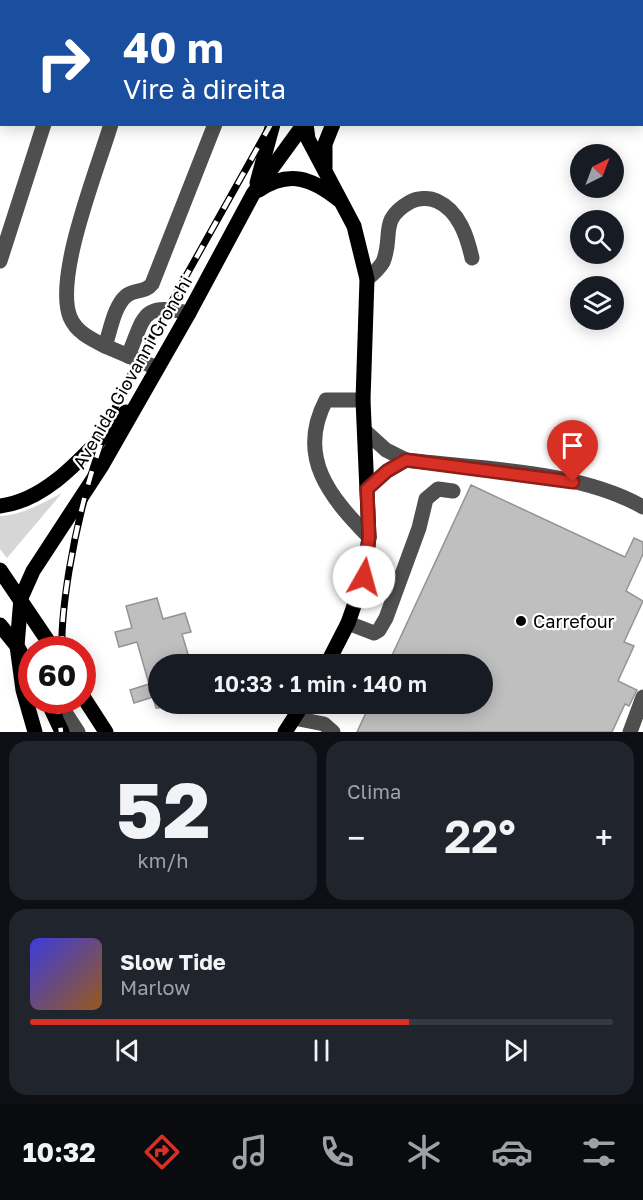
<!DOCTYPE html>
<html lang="pt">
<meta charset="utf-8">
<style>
:root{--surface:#171b24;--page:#20242c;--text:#f1f3f6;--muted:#9ea1a6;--line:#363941;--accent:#d93025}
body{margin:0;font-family:"Golos Text",sans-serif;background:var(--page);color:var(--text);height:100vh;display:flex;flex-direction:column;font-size:22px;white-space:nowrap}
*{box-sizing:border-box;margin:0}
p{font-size:20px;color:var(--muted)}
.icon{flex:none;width:33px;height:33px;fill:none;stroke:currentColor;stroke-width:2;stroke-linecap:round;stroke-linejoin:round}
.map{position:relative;height:732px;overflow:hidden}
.panel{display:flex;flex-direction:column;gap:9px;padding:9px;background:#0d0f14;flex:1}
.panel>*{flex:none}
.guide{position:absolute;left:0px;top:0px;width:644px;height:126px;box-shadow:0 3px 15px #0003;background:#1a4fa0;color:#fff;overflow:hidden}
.needle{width:39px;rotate:42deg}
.fabs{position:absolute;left:570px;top:144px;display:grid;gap:12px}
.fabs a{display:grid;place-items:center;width:54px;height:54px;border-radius:50%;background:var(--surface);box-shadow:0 3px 15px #0003;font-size:30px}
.speed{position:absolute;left:18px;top:636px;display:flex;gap:12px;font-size:30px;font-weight:700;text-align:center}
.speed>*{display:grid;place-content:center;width:78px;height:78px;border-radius:50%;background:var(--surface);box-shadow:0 3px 15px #0003;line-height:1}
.speed .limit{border:9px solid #d22;background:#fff;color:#111}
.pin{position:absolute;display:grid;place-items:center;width:51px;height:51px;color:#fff;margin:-62px -26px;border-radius:50% 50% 50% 0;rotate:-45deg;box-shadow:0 0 6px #0007}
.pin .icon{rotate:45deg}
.me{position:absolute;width:66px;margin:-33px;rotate:7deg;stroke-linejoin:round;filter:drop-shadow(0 0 4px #0008)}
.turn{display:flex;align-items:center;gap:21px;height:126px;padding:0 24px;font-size:27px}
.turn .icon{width:78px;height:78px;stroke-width:2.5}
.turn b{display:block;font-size:42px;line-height:51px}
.big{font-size:45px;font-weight:600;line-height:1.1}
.panel .tile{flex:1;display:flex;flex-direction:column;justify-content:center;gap:9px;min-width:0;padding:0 21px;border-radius:18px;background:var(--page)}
.panel .dial{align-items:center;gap:0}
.dial b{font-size:78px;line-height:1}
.song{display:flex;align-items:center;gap:18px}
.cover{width:72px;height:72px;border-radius:9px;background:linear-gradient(135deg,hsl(240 70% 55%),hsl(30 70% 35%))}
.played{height:6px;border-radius:3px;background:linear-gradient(90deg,var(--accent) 65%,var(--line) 65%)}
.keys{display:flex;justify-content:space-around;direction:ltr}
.heat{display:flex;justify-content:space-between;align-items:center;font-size:33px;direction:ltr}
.panel .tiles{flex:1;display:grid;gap:9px;grid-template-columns:1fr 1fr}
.tile:last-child{grid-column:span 2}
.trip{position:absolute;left:148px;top:654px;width:345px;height:60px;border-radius:30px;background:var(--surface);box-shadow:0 3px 15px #0003;font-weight:600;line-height:60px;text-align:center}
.dock{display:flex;height:96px;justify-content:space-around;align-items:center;background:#090b0e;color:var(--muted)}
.dock .icon{width:42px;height:42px}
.dock .current{color:var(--accent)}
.dock b{font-size:27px;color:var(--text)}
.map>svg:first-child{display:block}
.green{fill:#d6d6d6}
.building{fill:#bfbfbf;stroke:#939393;stroke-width:1.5}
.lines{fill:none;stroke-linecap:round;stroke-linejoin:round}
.minor{stroke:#4f4f4f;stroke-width:15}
.major{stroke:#000;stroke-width:15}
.rail-casing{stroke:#000;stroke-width:7}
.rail{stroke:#fff;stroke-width:4.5;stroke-dasharray:14;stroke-linecap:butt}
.route-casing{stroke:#8d1f18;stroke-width:15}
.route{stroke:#d93025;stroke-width:10}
.poi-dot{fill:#000;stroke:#fff;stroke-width:2}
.labels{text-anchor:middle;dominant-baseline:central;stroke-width:4.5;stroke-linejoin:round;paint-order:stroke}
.street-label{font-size:18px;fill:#000;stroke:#fff}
.poi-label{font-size:18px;fill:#000;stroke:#fff;text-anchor:start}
</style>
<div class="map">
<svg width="643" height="732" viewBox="0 0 643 732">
<rect width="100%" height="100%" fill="#fff"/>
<path class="green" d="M 62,493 L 7,558 L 0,549 L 0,516 C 23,515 42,503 62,493 Z"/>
<g class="building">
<polygon points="471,485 625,557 634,538 643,542 643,554 626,591 643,601 624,642 634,646 618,681 637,690 629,706 625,704 612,732 357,732 370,704 483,704 483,664 388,664"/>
<polygon points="157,598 163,619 185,613 191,632 182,634 191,664 159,664 159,708 156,708 153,697 134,703 130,690 149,684 137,642 119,647 115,632 132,628 126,606"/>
</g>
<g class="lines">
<g class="minor">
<polyline points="148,2 148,0"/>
<polyline points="260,2 261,0"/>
<polyline points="541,2 541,0"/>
<polyline points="642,94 643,95"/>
<polyline points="0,261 44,124"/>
<path d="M 367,279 C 373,274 379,269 383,262 C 394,236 378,220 410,202 C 417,198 429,197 437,201 C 459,211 467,236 472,258"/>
<path d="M 105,346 C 91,339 76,332 70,317 C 54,276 98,168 111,124"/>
<path d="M 128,356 C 145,316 141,302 189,313"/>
<path d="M 157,368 L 105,346 C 110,332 114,306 126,296 C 134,289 145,293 152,284 L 215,124"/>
<path d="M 363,400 L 326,400 C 296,457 330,497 369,537"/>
<path d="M 365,431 L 386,450 L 406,460 C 479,469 579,470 643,507"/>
<polyline points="367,489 387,471 406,460"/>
<polyline points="348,623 374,633 379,630 386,618 419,528 426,499 438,489 453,491"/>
<polyline points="57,700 78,732"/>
<polyline points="294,718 324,724 333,732"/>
<polyline points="630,732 643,697"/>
</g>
<g class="major">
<polyline points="362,0 363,2"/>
<polyline points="397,0 399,2"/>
<polyline points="310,2 311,0"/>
<polyline points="338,2 339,0"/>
<polyline points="484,2 486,0"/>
<polyline points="501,2 502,0"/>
<polyline points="306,124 308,139 354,226 367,279 363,400 369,537 364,577 348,623 327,664"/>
<polyline points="325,168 325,144 333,124"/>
<polyline points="257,183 273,124"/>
<path d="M 259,190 C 289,170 312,178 339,200"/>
<path d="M 0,506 C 52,500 91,446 126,412"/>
<polyline points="0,570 54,650"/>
<polyline points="0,625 17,646 32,673"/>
<polyline points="82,695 106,732"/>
<polyline points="47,700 62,732"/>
<polyline points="35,732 23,690 17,646 21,598 33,571 101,467 189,313 253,194 304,124"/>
<polyline points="285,732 303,704"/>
</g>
<defs>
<g id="rail">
<polyline points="324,2 324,0"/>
<path d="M 62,650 C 61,624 65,596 69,571 C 80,505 97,445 125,385 L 271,124"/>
<polyline points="57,700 61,732"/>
</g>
</defs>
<use href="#rail" class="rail-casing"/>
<use href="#rail" class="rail"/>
</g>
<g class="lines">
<defs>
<polyline id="route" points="364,577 369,537 367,489 387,471 406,460 573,482"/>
</defs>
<use href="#route" class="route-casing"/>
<use href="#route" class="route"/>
</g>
<circle class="poi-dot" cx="521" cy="621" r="6"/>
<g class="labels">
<g class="street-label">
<text transform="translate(132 372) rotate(-60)">Avenida Giovanni Gronchi</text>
</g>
<g class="poi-label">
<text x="533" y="621">Carrefour</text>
</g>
</g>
</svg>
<div class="fabs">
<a><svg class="needle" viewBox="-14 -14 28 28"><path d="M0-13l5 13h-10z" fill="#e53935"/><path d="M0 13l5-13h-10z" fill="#9ea1a6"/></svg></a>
<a><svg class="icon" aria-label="search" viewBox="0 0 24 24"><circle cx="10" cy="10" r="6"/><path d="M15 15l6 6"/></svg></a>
<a><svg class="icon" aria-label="layers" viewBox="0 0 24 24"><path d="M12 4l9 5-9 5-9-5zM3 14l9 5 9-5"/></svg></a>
</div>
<div class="speed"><div class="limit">60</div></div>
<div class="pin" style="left:573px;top:482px;background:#d93025"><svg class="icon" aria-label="arrive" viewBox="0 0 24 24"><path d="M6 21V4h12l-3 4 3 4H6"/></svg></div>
<svg class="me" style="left:364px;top:577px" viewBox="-20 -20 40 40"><circle r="19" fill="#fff"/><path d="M0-13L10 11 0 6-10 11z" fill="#d93025"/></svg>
<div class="trip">10:33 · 1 min · 140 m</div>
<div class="guide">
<div class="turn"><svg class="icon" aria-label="right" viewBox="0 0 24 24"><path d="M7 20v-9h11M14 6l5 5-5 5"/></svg><div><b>40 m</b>Vire à direita</div></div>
</div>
</div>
<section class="panel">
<div class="tiles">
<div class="tile dial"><b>52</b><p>km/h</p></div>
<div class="tile"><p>Clima</p>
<div class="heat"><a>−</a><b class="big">22°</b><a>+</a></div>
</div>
<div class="tile">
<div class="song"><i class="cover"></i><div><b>Slow Tide</b><p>Marlow</p></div></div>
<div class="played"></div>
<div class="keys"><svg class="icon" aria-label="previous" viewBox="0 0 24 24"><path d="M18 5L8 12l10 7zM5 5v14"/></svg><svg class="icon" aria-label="pause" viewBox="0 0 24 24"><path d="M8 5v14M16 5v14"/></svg><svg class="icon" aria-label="next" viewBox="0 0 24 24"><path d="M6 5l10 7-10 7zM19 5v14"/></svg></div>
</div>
</div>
</section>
<nav class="dock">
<b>10:32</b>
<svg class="icon current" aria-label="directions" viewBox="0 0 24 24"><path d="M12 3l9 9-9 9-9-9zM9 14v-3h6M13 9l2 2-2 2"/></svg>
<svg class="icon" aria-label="music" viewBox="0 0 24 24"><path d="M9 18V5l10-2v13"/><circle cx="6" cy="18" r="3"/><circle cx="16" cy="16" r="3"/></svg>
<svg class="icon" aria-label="phone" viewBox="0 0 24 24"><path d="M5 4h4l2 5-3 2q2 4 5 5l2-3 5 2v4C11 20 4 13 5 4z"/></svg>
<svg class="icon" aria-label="climate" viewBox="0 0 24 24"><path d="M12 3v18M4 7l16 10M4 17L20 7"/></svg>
<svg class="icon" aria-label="car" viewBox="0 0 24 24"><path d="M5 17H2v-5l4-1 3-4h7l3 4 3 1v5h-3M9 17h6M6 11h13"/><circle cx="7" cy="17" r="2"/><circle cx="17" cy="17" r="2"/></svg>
<svg class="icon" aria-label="filters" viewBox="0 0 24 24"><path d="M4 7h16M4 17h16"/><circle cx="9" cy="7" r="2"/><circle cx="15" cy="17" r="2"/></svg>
</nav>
